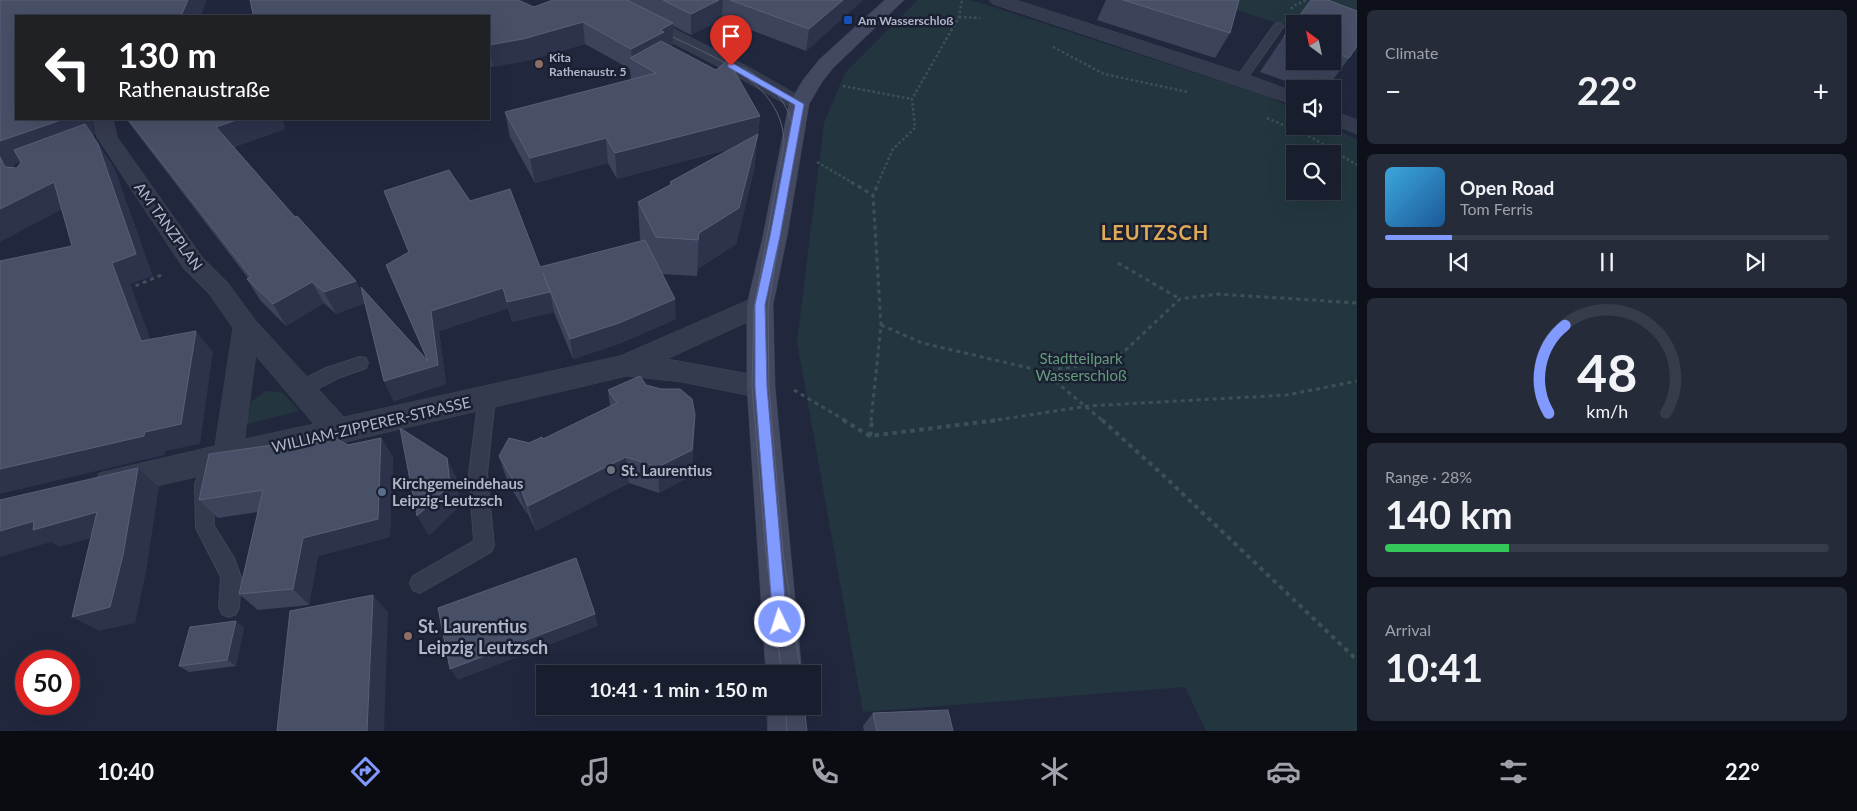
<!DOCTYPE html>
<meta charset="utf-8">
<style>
:root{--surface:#191e2e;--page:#262b3a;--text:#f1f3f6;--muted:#9fa2aa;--line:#373c4a;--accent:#809aff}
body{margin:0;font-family:Lato,sans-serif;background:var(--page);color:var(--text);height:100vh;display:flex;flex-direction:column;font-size:19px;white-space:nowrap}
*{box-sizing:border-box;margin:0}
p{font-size:16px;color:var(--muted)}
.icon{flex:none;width:28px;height:28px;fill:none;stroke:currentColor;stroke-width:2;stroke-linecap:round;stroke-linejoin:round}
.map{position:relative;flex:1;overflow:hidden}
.side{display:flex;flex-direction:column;gap:10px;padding:10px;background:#0e1019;width:500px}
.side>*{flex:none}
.hud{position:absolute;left:15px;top:15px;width:475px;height:105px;border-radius:0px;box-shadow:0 5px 20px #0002,0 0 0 1px var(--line);background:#202124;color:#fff;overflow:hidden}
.needle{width:32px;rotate:327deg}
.controls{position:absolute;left:1286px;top:15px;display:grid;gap:10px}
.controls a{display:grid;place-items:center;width:55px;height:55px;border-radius:0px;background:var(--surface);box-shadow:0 5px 20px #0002,0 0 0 1px var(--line);font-size:25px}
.speed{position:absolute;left:15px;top:650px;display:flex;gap:10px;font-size:25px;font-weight:700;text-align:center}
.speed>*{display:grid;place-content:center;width:65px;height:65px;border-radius:50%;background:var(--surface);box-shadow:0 5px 20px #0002,0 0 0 1px var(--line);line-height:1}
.speed .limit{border:8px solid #d22;background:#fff;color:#111}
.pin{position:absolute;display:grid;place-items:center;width:42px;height:42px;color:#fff;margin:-51px -21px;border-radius:50% 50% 50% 0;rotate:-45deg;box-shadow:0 0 5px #0007}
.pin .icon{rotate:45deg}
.me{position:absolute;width:55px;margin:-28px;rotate:356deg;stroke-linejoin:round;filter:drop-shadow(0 0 4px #0008)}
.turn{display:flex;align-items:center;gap:18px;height:105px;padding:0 20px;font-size:22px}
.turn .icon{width:65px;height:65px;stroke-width:2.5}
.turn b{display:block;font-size:35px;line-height:42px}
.big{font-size:38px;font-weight:700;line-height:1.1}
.side .widget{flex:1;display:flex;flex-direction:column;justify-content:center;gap:8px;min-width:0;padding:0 18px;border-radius:8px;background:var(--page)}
.side .dial{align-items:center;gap:0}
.dial svg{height:130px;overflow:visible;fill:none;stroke:var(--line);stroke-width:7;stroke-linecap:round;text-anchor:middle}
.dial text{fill:var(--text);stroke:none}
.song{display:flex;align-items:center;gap:15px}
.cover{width:60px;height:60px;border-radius:8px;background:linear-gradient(135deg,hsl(200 70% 55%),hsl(210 70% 35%))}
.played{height:5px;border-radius:2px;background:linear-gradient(90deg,var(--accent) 15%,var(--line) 15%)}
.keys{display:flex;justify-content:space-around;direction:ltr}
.heat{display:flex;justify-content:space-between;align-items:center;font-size:28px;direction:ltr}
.charge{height:8px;border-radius:4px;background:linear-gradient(90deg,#34c759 28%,var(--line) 0)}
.trip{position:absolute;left:536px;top:665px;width:285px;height:50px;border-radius:0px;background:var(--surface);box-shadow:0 5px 20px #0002,0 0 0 1px var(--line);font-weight:700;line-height:50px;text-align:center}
.tab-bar{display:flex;height:80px;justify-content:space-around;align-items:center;background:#0a0c12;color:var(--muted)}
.tab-bar .icon{width:35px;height:35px}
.tab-bar .selected{color:var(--accent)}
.tab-bar b{font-size:22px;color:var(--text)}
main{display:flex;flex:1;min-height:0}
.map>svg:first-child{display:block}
.green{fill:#23363f;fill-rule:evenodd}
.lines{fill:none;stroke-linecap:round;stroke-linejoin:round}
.service-casing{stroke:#3e4456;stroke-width:2}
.minor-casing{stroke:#3e4456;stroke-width:1}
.secondary-casing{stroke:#3e4456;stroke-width:1}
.path-far2{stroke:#3c5057;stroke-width:2.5;stroke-dasharray:2.5 2.5;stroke-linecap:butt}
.path-far1{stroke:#3c5057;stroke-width:3;stroke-dasharray:4 4;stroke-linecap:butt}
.path{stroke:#3c5057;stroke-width:4;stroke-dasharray:4.5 4.5;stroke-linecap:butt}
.service{fill:#353b4e;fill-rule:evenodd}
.minor{fill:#353b4e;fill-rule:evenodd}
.secondary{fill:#434961;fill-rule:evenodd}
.tram{stroke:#575e75;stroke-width:1}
.wall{fill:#3c445c;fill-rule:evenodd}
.shaded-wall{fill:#2c334b}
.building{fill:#485068;stroke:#596077}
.route{fill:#809aff;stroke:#5364a6}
.transit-dot{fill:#1a4fb4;stroke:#1a2032;stroke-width:2}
.education-dot{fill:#8d6e63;stroke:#1a2032;stroke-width:2}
.worship-dot{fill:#6b7280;stroke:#1a2032;stroke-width:2}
.service-dot{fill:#5c6f8a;stroke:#1a2032;stroke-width:2}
.labels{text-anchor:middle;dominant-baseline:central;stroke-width:5;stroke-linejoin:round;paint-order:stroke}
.far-poi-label{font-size:12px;font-weight:bold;fill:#b1b6c9;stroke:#1a2032;text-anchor:start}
.street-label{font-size:15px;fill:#b1b6c9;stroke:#1a2032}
.park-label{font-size:15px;fill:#669c7c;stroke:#1a2032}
.poi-label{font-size:15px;font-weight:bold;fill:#b1b6c9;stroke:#1a2032;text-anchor:start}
.near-poi-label{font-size:18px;font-weight:bold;fill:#b1b6c9;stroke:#1a2032;text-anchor:start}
.district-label{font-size:20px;font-weight:bold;letter-spacing:1px;fill:#dcaa59;stroke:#1a2032}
</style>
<main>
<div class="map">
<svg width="1357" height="731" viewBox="0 0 1357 731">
<rect width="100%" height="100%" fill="#21283e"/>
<g class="green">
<path d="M 918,0 L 968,0 L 981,3 L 1272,98 L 1295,110 L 1295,126 L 1329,126 L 1357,140 L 1357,731 L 1206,731 L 1185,687 L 863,712 L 797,342 L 824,123 L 845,73 ZM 1295,154 L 1332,154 L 1332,191 L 1295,191 Z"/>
<polygon points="1206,0 1357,0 1357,53 1333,43 1332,24 1295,24 1295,29"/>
<polygon points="266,391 282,392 299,411 247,424 251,402"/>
</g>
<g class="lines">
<defs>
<g id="service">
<polygon points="1279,23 1284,26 1245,81 1237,81 1235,79 1237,77 1275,24"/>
<polygon points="360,357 366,358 368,363 366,368 338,378 307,394 301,396 295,394 293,389 295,384 326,368"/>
<polygon points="487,390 493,392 495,397 487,474 494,546 491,552 420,593 413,590 410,583 413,576 474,541 469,474 479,397 481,392"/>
<polygon points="204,475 210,477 213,483 214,526 234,558 241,577 239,607 236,614 229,617 222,614 219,607 221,577 196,528 195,483 198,477"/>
</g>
<g id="minor">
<polygon points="596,0 618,0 752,69 806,100 809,104 806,108 799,110 792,108 738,77 599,4"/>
<polygon points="990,0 1016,0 1248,75 1295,92 1295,105 993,4"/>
<polygon points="1332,110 1357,120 1357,134 1332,124"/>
<path d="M 93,119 L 113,119 L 117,137 L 202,257 L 228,283 L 255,320 L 344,417 L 620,356 L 760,295 L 769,298 L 773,305 L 769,312 L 667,359 L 761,376 L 771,379 L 775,387 L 771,395 L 761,398 L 682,382 L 627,376 L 110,497 L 99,493 L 95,483 L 99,473 L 215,446 L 233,328 L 210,295 L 184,269 L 97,137 ZM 256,356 L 314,424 L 245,439 Z"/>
</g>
<g id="secondary">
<polygon points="885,0 904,0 833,68 822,82 809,104 787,236 773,305 775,387 802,674 766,674 747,387 747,305 763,236 789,104 803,80 819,60"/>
<polygon points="767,706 805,706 806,731 768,731"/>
</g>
</defs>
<use href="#service" class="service-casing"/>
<use href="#minor" class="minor-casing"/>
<use href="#secondary" class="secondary-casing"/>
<g class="path-far2">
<polyline points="1291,9 1293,6 1307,0"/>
<polyline points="959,17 980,18"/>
<polyline points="1053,47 1104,74 1188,92"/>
<polyline points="843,86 912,99"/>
<polyline points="1267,118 1311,137 1357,165"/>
<polyline points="817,162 853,183"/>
<polyline points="878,183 893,149 915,128 912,99 959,17 962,0"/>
</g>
<g class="path-far1">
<polyline points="851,182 873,195"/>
<polyline points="1118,263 1180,299"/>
<polyline points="128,289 164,274"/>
<polyline points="881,325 922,343 1042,371 1114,361 1180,299 1218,294 1357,303"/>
<polyline points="1043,371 1103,421"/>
<polyline points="794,390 846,421"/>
<polyline points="871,421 881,325 873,195 879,182"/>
<polyline points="990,421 1088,406 1287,395 1357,381"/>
</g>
<g class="path">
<polyline points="843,420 870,436 998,420"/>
<polyline points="1102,420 1164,476 1357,660"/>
<polyline points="870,436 872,420"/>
</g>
<use href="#service" class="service"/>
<use href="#minor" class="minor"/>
<use href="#secondary" class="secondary"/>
<g class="tram">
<path d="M 662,32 C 709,55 784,81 784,144 L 754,308 L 752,385 L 766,554 L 782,674"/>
<path d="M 743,67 C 775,88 795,106 794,146 L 768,308 L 769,389 L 783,553 L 801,674"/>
<polyline points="785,706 787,731"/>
<polyline points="804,706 807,731"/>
</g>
</g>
<g class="wall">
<polygon points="553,0 863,0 806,51 722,19 691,35 673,26 673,45 670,46 760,116 754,170 736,244 698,269 697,276 662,274 676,319 621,343 573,359 553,310 554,312 512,322 508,308 439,331 446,384 394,401 384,381 365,303 336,314 324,303 286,326 260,300 247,279 248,278 126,119 282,119 285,129 234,147 295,217 356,281 363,296 427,360 409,253 384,191 470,201 540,267 641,241 640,239 638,202 670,185 670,182 730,149 617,179 608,163 535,183 510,137 505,112 631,80 630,69 585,44 526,61 489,67 489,16 254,16 253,14 534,7"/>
<polygon points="1106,0 1239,0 1230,33 1215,58 1097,20"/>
<path d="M 1311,0 L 1328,0 L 1357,11 L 1357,46 L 1349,58 L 1326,89 L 1308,89 L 1260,72 L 1284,36 ZM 1295,24 L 1332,24 L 1332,61 L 1295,61 Z"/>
<polygon points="646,385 694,442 691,476 659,493 629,483 536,531 528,514 527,514 508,483 499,456 543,439 610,406 608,390"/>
<polygon points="381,438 393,457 390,537 318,556 309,605 258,610 239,594 258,512 218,518 199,500 298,447 348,445"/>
<polygon points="244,627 236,666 189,672 179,666"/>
<polygon points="873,713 953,731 864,731 863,726"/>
</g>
<g class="shaded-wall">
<polygon points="188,0 207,0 201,16 181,16"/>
<polygon points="719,0 723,0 722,19 691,35 691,14"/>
<polygon points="843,0 863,0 806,51 809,29"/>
<polygon points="583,22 585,44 526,61 493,67 489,45"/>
<polygon points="673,23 673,45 664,49 632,59 631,49 660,30"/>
<polygon points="760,116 754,170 736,244 698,269 697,276 699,233 756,142 617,179 615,153"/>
<polygon points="64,119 93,119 91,119 95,135 93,136 114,167 153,276 130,284 159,362 141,341 112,263 93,136 15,164 13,168 5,167 0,157 0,141"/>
<polygon points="239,119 282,119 285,129 228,149 216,127"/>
<polygon points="606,138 608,163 535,183 530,158"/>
<polygon points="54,182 72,204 0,242 0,209"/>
<polygon points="356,281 366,303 336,314 324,292"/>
<polygon points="312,282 324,303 286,326 273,304"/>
<polygon points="503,288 508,308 439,331 446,384 394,401 384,381 438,365 431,311"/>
<polygon points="550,292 554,312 512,322 507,302"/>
<polygon points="675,299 676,319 621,343 573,359 570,339"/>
<polygon points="196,331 213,352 200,444 165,451 164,455 0,494 0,469 145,432"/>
<polygon points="695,415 694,442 691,476 659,493 658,467"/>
<polygon points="381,438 393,457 390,537 318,556 309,605 293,589 303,538"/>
<polygon points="294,442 309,462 293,448"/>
<polygon points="626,457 629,483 536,531 528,506"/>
<polygon points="447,458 457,479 460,506 429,536 417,516"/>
<polygon points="138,468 159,487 146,572 135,623 99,631 72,617"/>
<polygon points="520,488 528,514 527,514 518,489"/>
<polygon points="97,512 121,530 59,547 51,542 0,557 0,531 34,521"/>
<polygon points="373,595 388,612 384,731 367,731"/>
<polygon points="595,614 598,626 458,680 450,669"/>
<polygon points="236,621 244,627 236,666 227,660"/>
</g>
<g class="building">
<polygon points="0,0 188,0 181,16 16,16 16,119 64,119 0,141"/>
<polygon points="250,0 518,0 534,7 553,0 627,0 673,23 660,30 664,32 631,49 583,22 523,39 489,45 489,16 258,16 253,14"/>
<polygon points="663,0 719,0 691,14"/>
<polygon points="730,0 843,0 809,29"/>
<polygon points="1123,0 1239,0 1230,33"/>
<polygon points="1311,0 1328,0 1357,11 1357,46 1349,58 1332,52 1332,24 1295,24 1295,40 1284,36"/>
<polygon points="661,41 716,70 728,60 760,116 615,153 606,138 530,158 505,112 656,73 630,58"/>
<polygon points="128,119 239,119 216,127 295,217 297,216 356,281 324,292 312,282 273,304 247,279 251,277"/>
<polygon points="85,124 98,144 136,254 112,263 141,341 196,331 181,424 145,432 144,436 0,469 0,261 72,246 54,182 0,209 0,157 5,167 17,168 21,162 14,150"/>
<polygon points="758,134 739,208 699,233 698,240 656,237 638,202 672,184 670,182"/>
<polygon points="449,170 470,201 510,189 540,267 645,240 675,299 619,323 570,339 543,273 550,292 507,302 503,288 431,311 438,365 384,381 361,287 428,361 386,265 409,252 384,191"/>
<polygon points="640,376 646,385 661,389 680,389 692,399 695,415 692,450 658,467 626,457 528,506 520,488 518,489 499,456 509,438 529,443 542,437 543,439 617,403 608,390"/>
<polygon points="400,428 447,458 450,485 417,516"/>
<polygon points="335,438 348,445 381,438 378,519 303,538 293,589 239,594 263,490 199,500 209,454 294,442 293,448"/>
<polygon points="138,468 123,555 110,607 72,617 97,512 33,530 34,521 0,531 0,500"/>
<polygon points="576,558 595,614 450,669 438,608"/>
<polygon points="373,595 367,731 277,731 290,611"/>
<polygon points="236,621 227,660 179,666 190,627"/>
<polygon points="948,710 953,731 877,731 873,713"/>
</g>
<polygon class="route" points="728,64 734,64 804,104 780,236 765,305 767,387 787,622 785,627 780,630 775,627 773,622 755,387 755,305 770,236 795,105 728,67"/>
<rect class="transit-dot" x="843" y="15" width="10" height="10" rx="2.5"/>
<g class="education-dot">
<circle cx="539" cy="64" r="5"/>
<circle cx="408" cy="636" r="5"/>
</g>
<circle class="worship-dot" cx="611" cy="470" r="5"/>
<circle class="service-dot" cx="382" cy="492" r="5"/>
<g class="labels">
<g class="far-poi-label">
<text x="858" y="20">Am Wasserschloß</text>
<text x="549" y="57">Kita<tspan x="549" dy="14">Rathenaustr. 5</tspan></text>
</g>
<g class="street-label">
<text transform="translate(169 226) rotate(54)">AM TANZPLAN</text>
<text transform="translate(371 424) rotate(-13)">WILLIAM-ZIPPERER-STRASSE</text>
</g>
<g class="park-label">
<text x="1081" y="358">Stadtteilpark<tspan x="1081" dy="17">Wasserschloß</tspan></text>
</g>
<g class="poi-label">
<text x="621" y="470">St. Laurentius</text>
<text x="392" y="483">Kirchgemeindehaus<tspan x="392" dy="17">Leipzig-Leutzsch</tspan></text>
</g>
<g class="near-poi-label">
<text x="418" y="626">St. Laurentius<tspan x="418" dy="21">Leipzig Leutzsch</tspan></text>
</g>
<g class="district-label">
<text x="1155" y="232">LEUTZSCH</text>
</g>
</g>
</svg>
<div class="controls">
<a><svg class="needle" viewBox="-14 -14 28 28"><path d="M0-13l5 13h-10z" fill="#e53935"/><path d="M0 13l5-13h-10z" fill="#9fa2aa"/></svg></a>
<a><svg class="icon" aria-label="sound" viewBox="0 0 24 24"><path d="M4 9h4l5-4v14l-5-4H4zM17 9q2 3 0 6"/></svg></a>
<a><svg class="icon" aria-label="search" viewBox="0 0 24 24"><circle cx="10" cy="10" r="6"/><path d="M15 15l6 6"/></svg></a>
</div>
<div class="speed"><div class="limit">50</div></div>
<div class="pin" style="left:731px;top:66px;background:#d93025"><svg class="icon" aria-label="arrive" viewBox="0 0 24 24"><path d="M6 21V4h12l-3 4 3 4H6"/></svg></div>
<svg class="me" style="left:780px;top:622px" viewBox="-20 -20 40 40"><circle r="17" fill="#809aff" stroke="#fff" stroke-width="3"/><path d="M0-11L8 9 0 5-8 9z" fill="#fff"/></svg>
<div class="trip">10:41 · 1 min · 150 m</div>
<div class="hud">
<div class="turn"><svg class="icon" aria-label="left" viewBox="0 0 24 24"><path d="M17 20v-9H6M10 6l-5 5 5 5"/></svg><div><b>130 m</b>Rathenaustraße</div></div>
</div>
</div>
<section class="side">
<div class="widget"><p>Climate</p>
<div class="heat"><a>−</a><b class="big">22°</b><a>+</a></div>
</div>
<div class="widget">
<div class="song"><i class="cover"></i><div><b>Open Road</b><p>Tom Ferris</p></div></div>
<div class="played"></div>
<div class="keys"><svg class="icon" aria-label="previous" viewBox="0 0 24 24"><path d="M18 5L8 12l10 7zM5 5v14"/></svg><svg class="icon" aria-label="pause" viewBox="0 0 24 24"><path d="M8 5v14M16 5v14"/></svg><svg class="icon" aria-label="next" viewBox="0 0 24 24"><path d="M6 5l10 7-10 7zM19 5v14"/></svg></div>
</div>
<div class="widget dial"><svg viewBox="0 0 100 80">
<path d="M14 69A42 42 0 1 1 86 69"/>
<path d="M14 69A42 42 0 0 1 24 15" stroke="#809aff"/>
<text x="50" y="56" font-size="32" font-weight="700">48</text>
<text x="50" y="72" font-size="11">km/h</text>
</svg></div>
<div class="widget"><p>Range · 28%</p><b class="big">140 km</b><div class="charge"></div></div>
<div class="widget"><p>Arrival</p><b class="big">10:41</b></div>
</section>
</main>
<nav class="tab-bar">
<b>10:40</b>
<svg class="icon selected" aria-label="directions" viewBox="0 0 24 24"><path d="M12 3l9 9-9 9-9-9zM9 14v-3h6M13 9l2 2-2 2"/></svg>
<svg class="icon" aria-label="music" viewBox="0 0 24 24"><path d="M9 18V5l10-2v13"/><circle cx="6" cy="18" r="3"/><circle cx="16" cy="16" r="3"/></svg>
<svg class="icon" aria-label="phone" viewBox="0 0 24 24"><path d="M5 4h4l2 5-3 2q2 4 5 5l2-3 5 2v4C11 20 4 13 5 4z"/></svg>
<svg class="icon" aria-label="climate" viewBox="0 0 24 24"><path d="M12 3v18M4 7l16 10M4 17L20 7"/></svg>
<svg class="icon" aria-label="car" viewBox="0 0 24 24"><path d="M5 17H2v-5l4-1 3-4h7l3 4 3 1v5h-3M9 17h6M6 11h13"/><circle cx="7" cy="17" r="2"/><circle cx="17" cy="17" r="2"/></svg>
<svg class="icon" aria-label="filters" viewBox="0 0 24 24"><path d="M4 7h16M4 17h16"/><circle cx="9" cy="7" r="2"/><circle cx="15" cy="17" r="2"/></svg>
<b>22°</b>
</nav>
